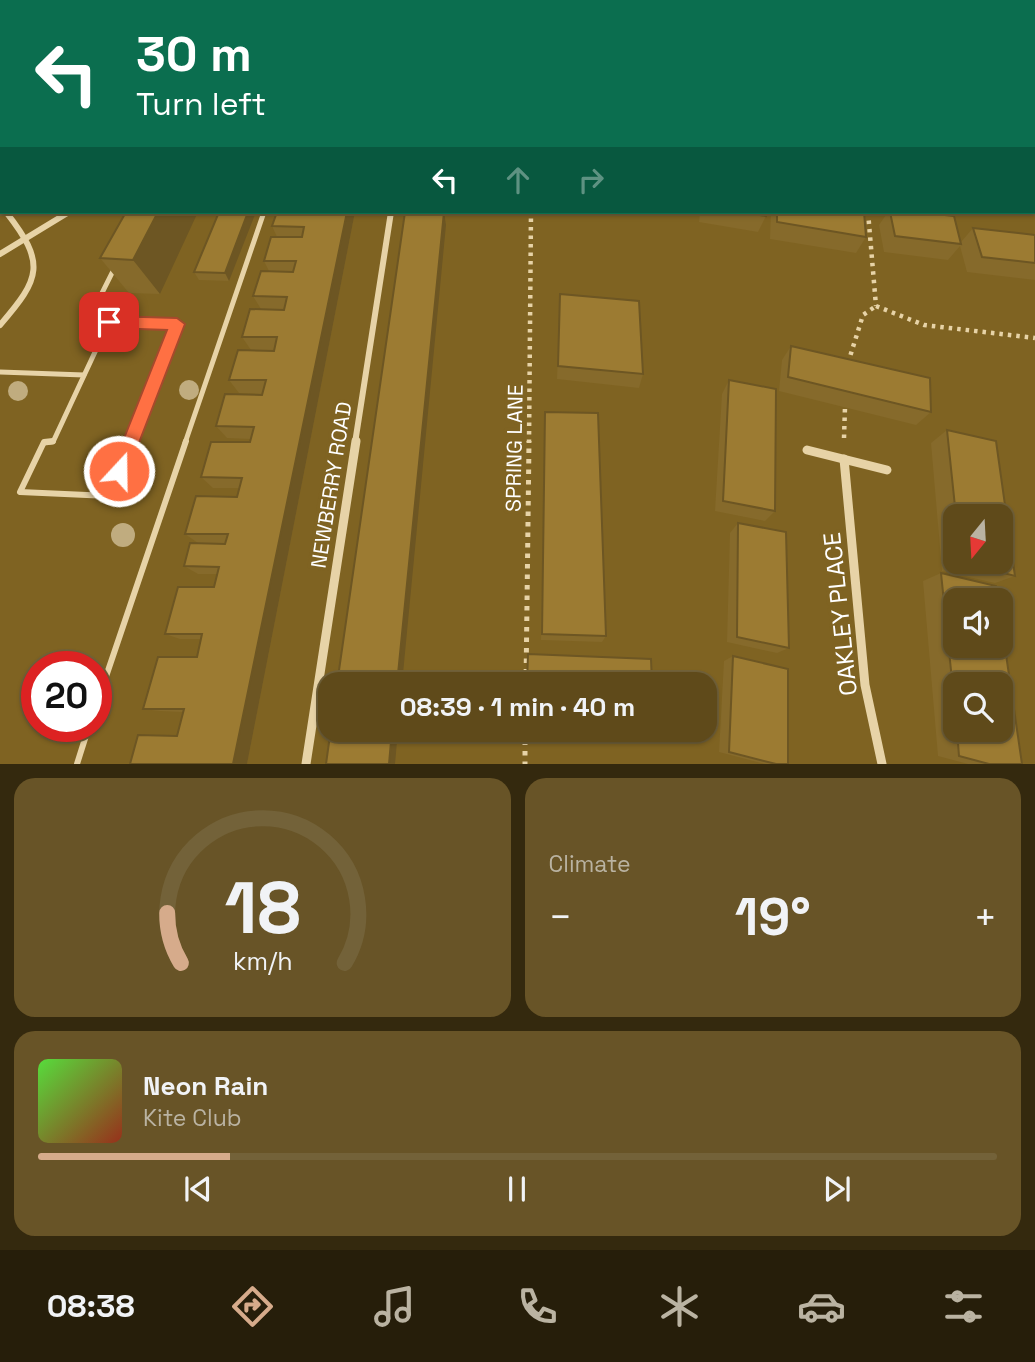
<!DOCTYPE html>
<meta charset="utf-8">
<style>
:root{--surface:#5f4a1a;--page:#685427;--text:#f1f3f6;--muted:#bab3a2;--line:#736239;--accent:#d6ab8b}
body{margin:0;font-family:"Space Grotesk",sans-serif;background:var(--page);color:var(--text);height:100vh;display:flex;flex-direction:column;font-size:26px;white-space:nowrap}
*{box-sizing:border-box;margin:0}
p{font-size:23px;color:var(--muted)}
.icon{flex:none;width:38px;height:38px;fill:none;stroke:currentColor;stroke-width:2;stroke-linecap:round;stroke-linejoin:round}
.map{position:relative;height:764px;overflow:hidden}
.panel{display:flex;flex-direction:column;gap:14px;padding:14px;background:#34290e;flex:1}
.panel>*{flex:none}
.top-card{position:absolute;left:0px;top:0px;width:1036px;height:214px;box-shadow:0 2px 5px #0004,0 0 0 2px var(--line);background:#0b6e4f;color:#fff;overflow:hidden}
.needle{width:46px;rotate:198deg}
.tools{position:absolute;left:943px;top:504px;display:grid;gap:14px}
.tools a{display:grid;place-items:center;width:70px;height:70px;border-radius:14px;background:var(--surface);box-shadow:0 2px 5px #0004,0 0 0 2px var(--line);font-size:35px}
.speed{position:absolute;left:21px;top:651px;display:flex;gap:14px;font-size:35px;font-weight:700;text-align:center}
.speed>*{display:grid;place-content:center;width:91px;height:91px;border-radius:50%;background:var(--surface);box-shadow:0 2px 5px #0004,0 0 0 2px var(--line);line-height:1}
.speed .limit{border:10px solid #d22;background:#fff;color:#111}
.pin{position:absolute;display:grid;place-items:center;width:60px;height:60px;color:#fff;margin:-30px;border-radius:14px;box-shadow:0 4px 10px #0006}
.me{position:absolute;width:77px;margin:-38px;rotate:21deg;stroke-linejoin:round;filter:drop-shadow(0 0 5px #0008)}
.turn{display:flex;align-items:center;gap:24px;height:147px;padding:0 21px;font-size:32px}
.turn .icon{width:91px;height:91px;stroke-width:2.5}
.turn b{display:block;font-size:49px;line-height:60px}
.lanes{display:flex;align-items:center;height:66px;padding:0 21px;background:#0003;justify-content:center;gap:35px;direction:ltr}
.lanes .off{opacity:.35}
.big{font-size:52px;font-weight:800;line-height:1.1}
.panel .widget{flex:1;display:flex;flex-direction:column;justify-content:center;gap:10px;min-width:0;padding:0 24px;border-radius:21px;background:var(--page)}
.panel .dial{align-items:center;gap:0}
.dial svg{height:182px;overflow:visible;fill:none;stroke:var(--line);stroke-width:7;stroke-linecap:round;text-anchor:middle}
.dial text{fill:var(--text);stroke:none}
.song{display:flex;align-items:center;gap:21px}
.cover{width:84px;height:84px;border-radius:10px;background:linear-gradient(135deg,hsl(110 70% 55%),hsl(10 70% 35%))}
.played{height:7px;border-radius:4px;background:linear-gradient(90deg,var(--accent) 20%,var(--line) 20%)}
.keys{display:flex;justify-content:space-around;direction:ltr}
.heat{display:flex;justify-content:space-between;align-items:center;font-size:38px;direction:ltr}
.panel .tiles{flex:1;display:grid;gap:14px;grid-template-columns:1fr 1fr}
.widget:last-child{grid-column:span 2}
.trip{position:absolute;left:318px;top:672px;width:399px;height:70px;border-radius:21px;background:var(--surface);box-shadow:0 2px 5px #0004,0 0 0 2px var(--line);font-weight:800;line-height:70px;text-align:center}
.tab-bar{display:flex;height:112px;justify-content:space-around;align-items:center;background:#261e0a;color:var(--muted)}
.tab-bar .icon{width:49px;height:49px}
.tab-bar .on{color:var(--accent)}
.tab-bar b{font-size:32px;color:var(--text)}
.map>svg:first-child{display:block}
.lines{fill:none;stroke-linecap:round;stroke-linejoin:round}
.path-far1{stroke:#e7d3a7;stroke-width:4.5;stroke-dasharray:3.5 5;stroke-linecap:butt}
.path{stroke:#e7d3a7;stroke-width:5;stroke-dasharray:4.5 6;stroke-linecap:butt}
.service-far1{stroke:#e7d3a7;stroke-width:5}
.service{stroke:#e7d3a7;stroke-width:6}
.minor-far2{stroke:#e7d3a7;stroke-width:5}
.minor-far1{stroke:#e7d3a7;stroke-width:6}
.minor{stroke:#e7d3a7;stroke-width:9}
.tree{fill:#c0ac7f}
.wall{fill:#866a2b;fill-rule:evenodd}
.shaded-wall{fill:#6d5623}
.building{fill:#9c7b32;stroke:#6d5623;stroke-width:2}
.route{fill:#ff7043;stroke:#a6492c;stroke-width:2}
.labels{text-anchor:middle;dominant-baseline:central;stroke-width:7;stroke-linejoin:round;paint-order:stroke}
.street-label{font-size:21px;fill:#fff;stroke:#7f6322}
.near-street-label{font-size:24px;fill:#fff;stroke:#7f6322}
</style>
<div class="map">
<svg width="1035" height="764" viewBox="0 0 1035 764">
<rect width="100%" height="100%" fill="#7f6322"/>
<g class="lines">
<g class="path-far1">
<polyline points="868,212 876,306"/>
<polyline points="876,306 924,325 1035,338"/>
<polyline points="848,363 863,315 876,306"/>
<polyline points="844,438 845,407"/>
<polyline points="529,443 531,212"/>
</g>
<g class="path">
<polyline points="526,684 529,441"/>
<polyline points="525,730 525,764"/>
</g>
<g class="service-far1">
<polyline points="109,322 117,301 98,301 114,269"/>
<polyline points="0,372 84,375"/>
<polyline points="44,443 53,442 109,322 177,324 130,443"/>
<polyline points="185,443 264,212"/>
</g>
<g class="service">
<polyline points="53,441 44,442 20,492 109,496 131,441"/>
<polyline points="96,706 186,441"/>
<polyline points="77,764 89,726"/>
</g>
<polyline class="minor-far2" points="1001,0 1003,2"/>
<g class="minor-far1">
<polyline points="0,204 2,206"/>
<polyline points="0,254 69,212"/>
<path d="M 0,325 C 41,278 46,263 6,212"/>
<polyline points="355,443 391,212"/>
</g>
<g class="minor">
<polyline points="807,450 887,470"/>
<polyline points="844,459 865,685 882,764"/>
<polyline points="306,764 356,441"/>
</g>
</g>
<g class="tree">
<circle cx="189" cy="390" r="10"/>
<circle cx="18" cy="391" r="10"/>
<circle cx="123" cy="535" r="12"/>
</g>
<g class="wall">
<polygon points="302,0 358,0 359,2 303,2"/>
<polygon points="371,0 428,0 427,2 372,2"/>
<rect x="593" y="0" width="60" height="2"/>
<polygon points="677,0 724,0 724,2 693,2 694,1 677,1"/>
<polygon points="780,0 820,0 820,2 781,2"/>
<polygon points="927,0 975,0 974,2 927,2"/>
<polygon points="126,212 160,294 129,293 100,258"/>
<polygon points="219,212 229,281 199,280 194,272"/>
<polygon points="355,212 247,764 130,764 177,736 183,712 160,711 143,709 197,657 201,639 180,639 165,634 214,587 217,574 198,574 184,566 225,544 225,543 198,543 185,534 237,497 239,488 213,488 201,477 250,442 251,439 227,438 216,426 262,395 262,394 239,393 229,380 251,350 242,337 261,309 253,296 269,271 264,261 277,237 272,226"/>
<polygon points="700,212 766,212 766,216 758,232 699,222"/>
<polygon points="771,212 864,212 866,237 856,253 770,239"/>
<polygon points="888,212 917,212 961,242 973,228 1035,235 1035,280 967,272 960,246 948,260 884,252 879,225"/>
<polygon points="560,294 643,374 639,388 557,379"/>
<polygon points="791,346 931,412 916,425 779,391 782,360"/>
<polygon points="729,380 775,511 765,521 715,511 722,394"/>
<polygon points="545,412 606,636 602,642 541,640"/>
<path d="M 947,430 L 1015,576 L 995,583 L 942,571 L 931,443 ZM 956,516 L 1001,562 L 956,562 Z"/>
<polygon points="738,523 789,648 777,653 727,642 730,533"/>
<path d="M 941,573 L 1022,764 L 968,764 L 938,756 L 923,581 ZM 956,684 L 1001,730 L 956,730 Z"/>
<polygon points="733,656 788,764 765,764 719,752 724,661"/>
</g>
<g class="shaded-wall">
<polygon points="101,0 118,0 119,2 95,2"/>
<polygon points="346,0 358,0 359,2 346,2"/>
<polygon points="418,0 428,0 427,2 418,2"/>
<rect x="0" y="29" width="2" height="21"/>
<polygon points="158,212 198,212 160,294 133,260"/>
<polygon points="248,212 256,212 229,281 225,273"/>
<polygon points="347,212 355,212 247,764 233,764"/>
<polygon points="444,212 446,225 402,684 397,684"/>
<polygon points="392,730 398,730 395,764 389,764"/>
</g>
<g class="building">
<polygon points="41,0 101,0 95,2 34,2"/>
<polygon points="144,0 163,0 162,2 126,2"/>
<polygon points="163,0 214,0 213,2 162,2"/>
<polygon points="255,0 293,0 293,2 254,2"/>
<polygon points="607,0 653,0 653,2"/>
<rect x="696" y="0" width="28" height="2"/>
<polygon points="790,0 820,0 820,2 791,2"/>
<rect x="0" y="11" width="2" height="18"/>
<rect x="1034" y="81" width="1" height="91"/>
<polygon points="126,212 158,212 133,260 100,258"/>
<polygon points="219,212 248,212 225,273 194,272"/>
<polygon points="277,212 347,212 233,764 130,764 138,735 177,736 184,709 143,709 158,657 197,657 202,634 165,634 178,587 214,587 219,567 184,566 190,543 225,544 228,534 185,534 196,496 237,497 242,478 201,477 211,442 250,442 254,427 216,426 225,394 262,395 266,380 229,380 238,350 274,351 277,337 242,337 250,309 284,310 287,297 253,296 261,271 293,272 296,261 264,261 271,237 302,237 304,227 272,226"/>
<polygon points="405,212 444,212 397,684 337,684"/>
<polygon points="742,212 766,212 766,216"/>
<polygon points="777,212 864,212 866,237 777,222"/>
<polygon points="890,212 917,212 954,216 961,244 895,236"/>
<polygon points="973,228 1035,235 1035,263 982,257"/>
<polygon points="560,294 639,301 643,374 558,366"/>
<polygon points="791,346 930,378 931,412 788,377"/>
<polygon points="729,380 776,389 775,511 723,501"/>
<polygon points="545,412 598,413 606,636 542,634"/>
<polygon points="947,430 996,441 1015,576 960,562 1001,562 1001,516 956,516"/>
<polygon points="738,523 786,532 789,648 737,637"/>
<polygon points="941,573 996,586 998,600 956,600 956,646 1001,646 1001,620 1022,764 989,764 959,756 957,730 1001,730 1001,684 956,684 956,719"/>
<polygon points="528,654 651,659 652,684 527,684"/>
<polygon points="733,656 788,669 788,764 776,764 729,752"/>
<polygon points="331,728 331,730 392,730 389,764 326,764"/>
</g>
<polygon class="route" points="109,316 177,318 185,324 128,471 119,479 111,471 167,330 109,328 101,322"/>
<g class="labels">
<g class="street-label">
<text transform="translate(514 448) rotate(-89)">SPRING LANE</text>
<text transform="translate(331 485) rotate(-81)">NEWBERRY ROAD</text>
</g>
<g class="near-street-label">
<text transform="translate(840 614) rotate(-96)">OAKLEY PLACE</text>
</g>
</g>
</svg>
<div class="tools">
<a><svg class="needle" viewBox="-14 -14 28 28"><path d="M0-13l5 13h-10z" fill="#e53935"/><path d="M0 13l5-13h-10z" fill="#bab3a2"/></svg></a>
<a><svg class="icon" aria-label="sound" viewBox="0 0 24 24"><path d="M4 9h4l5-4v14l-5-4H4zM17 9q2 3 0 6"/></svg></a>
<a><svg class="icon" aria-label="search" viewBox="0 0 24 24"><circle cx="10" cy="10" r="6"/><path d="M15 15l6 6"/></svg></a>
</div>
<div class="speed"><div class="limit">20</div></div>
<div class="pin" style="left:109px;top:322px;background:#d93025"><svg class="icon" aria-label="arrive" viewBox="0 0 24 24"><path d="M6 21V4h12l-3 4 3 4H6"/></svg></div>
<svg class="me" style="left:119px;top:471px" viewBox="-20 -20 40 40"><circle r="17" fill="#ff7043" stroke="#fff" stroke-width="3"/><path d="M0-11L8 9 0 5-8 9z" fill="#fff"/></svg>
<div class="trip">08:39 · 1 min · 40 m</div>
<div class="top-card">
<div class="turn"><svg class="icon" aria-label="left" viewBox="0 0 24 24"><path d="M17 20v-9H6M10 6l-5 5 5 5"/></svg><div><b>30 m</b>Turn left</div></div>
<div class="lanes"><svg class="icon" aria-label="left" viewBox="0 0 24 24"><path d="M17 20v-9H6M10 6l-5 5 5 5"/></svg><svg class="icon off" aria-label="ahead" viewBox="0 0 24 24"><path d="M12 20V5M6 11l6-6 6 6"/></svg><svg class="icon off" aria-label="right" viewBox="0 0 24 24"><path d="M7 20v-9h11M14 6l5 5-5 5"/></svg></div>
</div>
</div>
<section class="panel">
<div class="tiles">
<div class="widget dial"><svg viewBox="0 0 100 80">
<path d="M14 69A42 42 0 1 1 86 69"/>
<path d="M14 69A42 42 0 0 1 8 47" stroke="#d6ab8b"/>
<text x="50" y="56" font-size="32" font-weight="700">18</text>
<text x="50" y="72" font-size="11">km/h</text>
</svg></div>
<div class="widget"><p>Climate</p>
<div class="heat"><a>−</a><b class="big">19°</b><a>+</a></div>
</div>
<div class="widget">
<div class="song"><i class="cover"></i><div><b>Neon Rain</b><p>Kite Club</p></div></div>
<div class="played"></div>
<div class="keys"><svg class="icon" aria-label="previous" viewBox="0 0 24 24"><path d="M18 5L8 12l10 7zM5 5v14"/></svg><svg class="icon" aria-label="pause" viewBox="0 0 24 24"><path d="M8 5v14M16 5v14"/></svg><svg class="icon" aria-label="next" viewBox="0 0 24 24"><path d="M6 5l10 7-10 7zM19 5v14"/></svg></div>
</div>
</div>
</section>
<nav class="tab-bar">
<b>08:38</b>
<svg class="icon on" aria-label="directions" viewBox="0 0 24 24"><path d="M12 3l9 9-9 9-9-9zM9 14v-3h6M13 9l2 2-2 2"/></svg>
<svg class="icon" aria-label="music" viewBox="0 0 24 24"><path d="M9 18V5l10-2v13"/><circle cx="6" cy="18" r="3"/><circle cx="16" cy="16" r="3"/></svg>
<svg class="icon" aria-label="phone" viewBox="0 0 24 24"><path d="M5 4h4l2 5-3 2q2 4 5 5l2-3 5 2v4C11 20 4 13 5 4z"/></svg>
<svg class="icon" aria-label="climate" viewBox="0 0 24 24"><path d="M12 3v18M4 7l16 10M4 17L20 7"/></svg>
<svg class="icon" aria-label="car" viewBox="0 0 24 24"><path d="M5 17H2v-5l4-1 3-4h7l3 4 3 1v5h-3M9 17h6M6 11h13"/><circle cx="7" cy="17" r="2"/><circle cx="17" cy="17" r="2"/></svg>
<svg class="icon" aria-label="filters" viewBox="0 0 24 24"><path d="M4 7h16M4 17h16"/><circle cx="9" cy="7" r="2"/><circle cx="15" cy="17" r="2"/></svg>
</nav>
